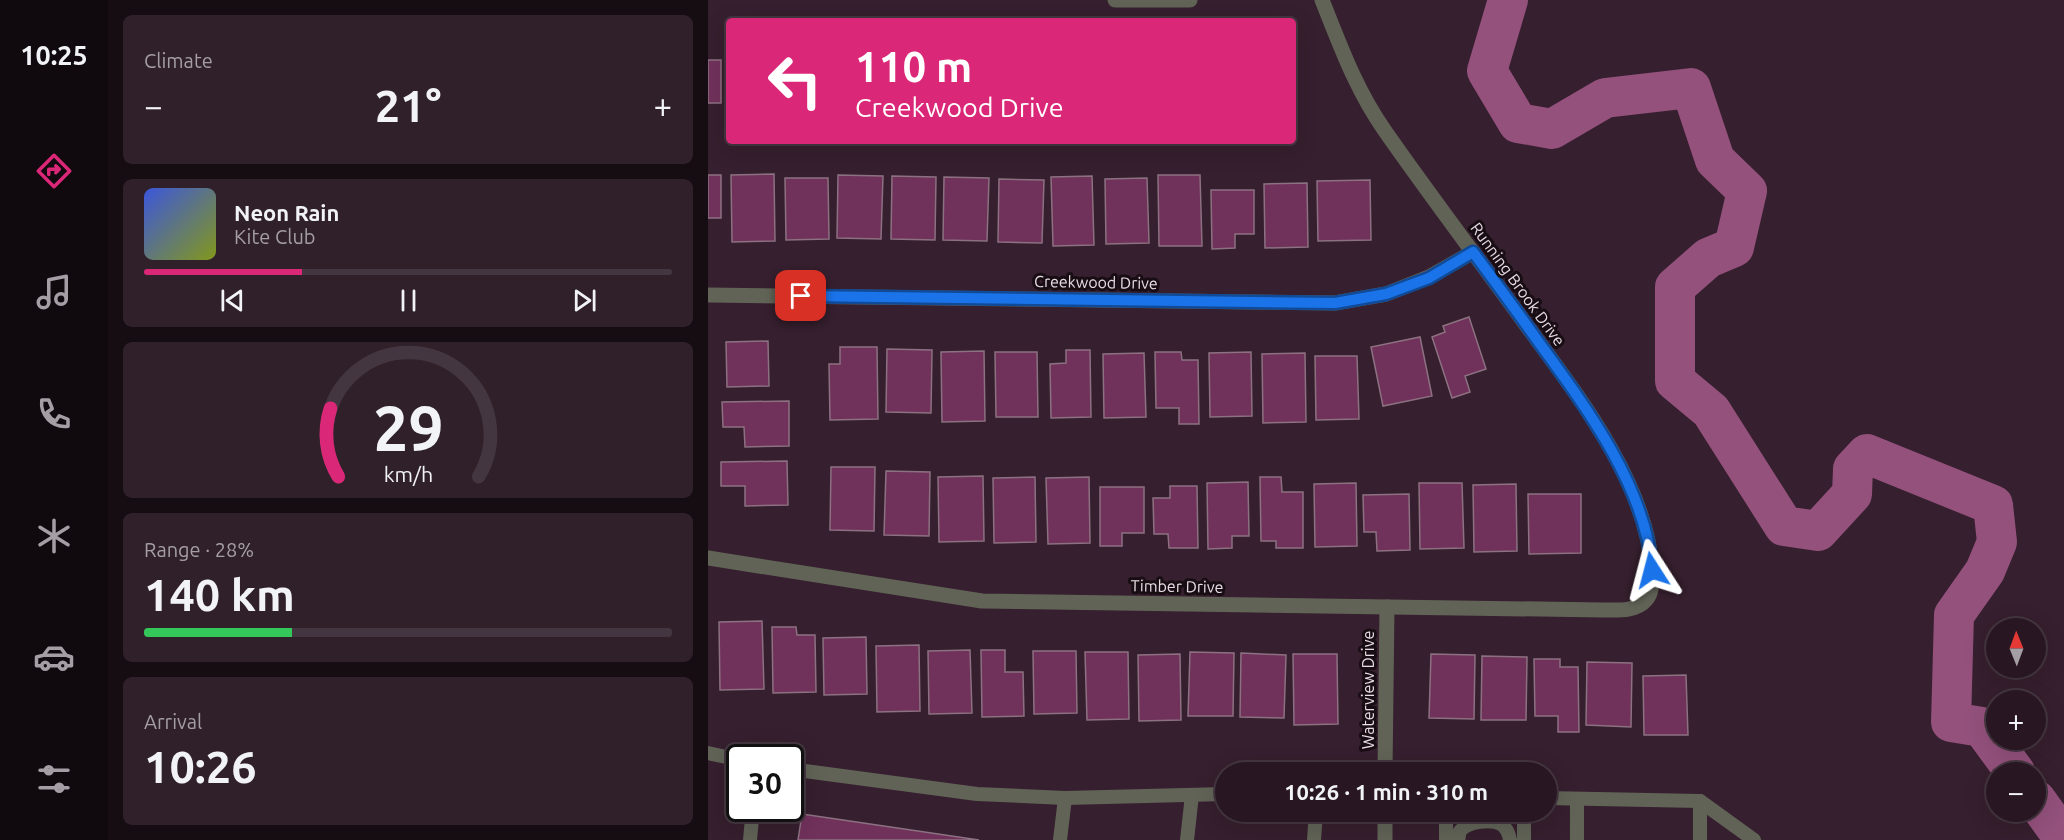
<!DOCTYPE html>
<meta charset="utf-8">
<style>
:root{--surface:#281722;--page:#30202a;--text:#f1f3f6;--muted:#a59fa5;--line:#443640;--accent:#db2777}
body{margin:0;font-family:Ubuntu,sans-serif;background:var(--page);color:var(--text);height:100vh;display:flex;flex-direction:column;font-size:22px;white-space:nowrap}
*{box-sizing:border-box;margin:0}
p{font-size:20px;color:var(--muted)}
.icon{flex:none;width:33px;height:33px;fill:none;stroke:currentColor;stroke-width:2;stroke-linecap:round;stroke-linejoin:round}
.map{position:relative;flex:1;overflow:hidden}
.drawer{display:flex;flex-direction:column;gap:15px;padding:15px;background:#160d13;width:600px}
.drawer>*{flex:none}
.hud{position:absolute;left:18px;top:18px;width:570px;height:126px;border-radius:6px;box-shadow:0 6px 24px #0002,0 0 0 2px var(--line);background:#db2777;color:#fff;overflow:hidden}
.needle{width:39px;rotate:359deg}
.buttons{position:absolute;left:1278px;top:618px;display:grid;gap:12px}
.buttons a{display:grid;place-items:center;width:60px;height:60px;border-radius:50%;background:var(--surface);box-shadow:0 6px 24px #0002,0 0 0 2px var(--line);font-size:30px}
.speed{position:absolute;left:18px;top:744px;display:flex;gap:12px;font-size:30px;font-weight:700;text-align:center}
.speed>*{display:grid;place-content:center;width:78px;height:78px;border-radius:50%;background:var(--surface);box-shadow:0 6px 24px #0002,0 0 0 2px var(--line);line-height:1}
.speed .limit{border:3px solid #111;border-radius:9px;background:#fff;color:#111}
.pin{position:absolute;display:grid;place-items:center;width:51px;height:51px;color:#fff;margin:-26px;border-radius:12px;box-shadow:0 3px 9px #0006}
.me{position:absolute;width:66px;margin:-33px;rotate:351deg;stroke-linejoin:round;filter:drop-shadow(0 0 4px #0008)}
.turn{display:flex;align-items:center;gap:21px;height:126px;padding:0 30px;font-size:27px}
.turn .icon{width:78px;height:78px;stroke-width:2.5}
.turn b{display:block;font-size:42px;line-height:51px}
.big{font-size:45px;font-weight:700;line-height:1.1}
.drawer .card{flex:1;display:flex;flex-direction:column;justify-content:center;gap:9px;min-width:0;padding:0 21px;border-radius:9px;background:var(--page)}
.drawer .dial{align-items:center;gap:0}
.dial svg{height:156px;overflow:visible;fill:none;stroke:var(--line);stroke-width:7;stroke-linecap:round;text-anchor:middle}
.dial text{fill:var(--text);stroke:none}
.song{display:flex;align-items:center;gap:18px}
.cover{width:72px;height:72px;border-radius:9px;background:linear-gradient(135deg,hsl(230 70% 55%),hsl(70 70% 35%))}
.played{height:6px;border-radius:3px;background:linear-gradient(90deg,var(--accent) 30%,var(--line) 30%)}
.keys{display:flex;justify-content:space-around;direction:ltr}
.heat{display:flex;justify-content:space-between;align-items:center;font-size:33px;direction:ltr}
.charge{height:9px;border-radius:4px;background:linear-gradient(90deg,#34c759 28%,var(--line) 0)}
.trip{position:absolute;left:507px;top:762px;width:342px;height:60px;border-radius:30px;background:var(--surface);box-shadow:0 6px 24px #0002,0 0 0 2px var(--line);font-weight:700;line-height:60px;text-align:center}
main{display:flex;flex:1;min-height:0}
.menu{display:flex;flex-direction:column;width:108px;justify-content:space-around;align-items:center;background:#10090e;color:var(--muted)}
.menu .icon{width:42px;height:42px}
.menu .on{color:var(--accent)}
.menu b{font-size:27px;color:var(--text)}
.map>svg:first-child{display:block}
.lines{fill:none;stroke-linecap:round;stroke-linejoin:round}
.river{stroke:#93517c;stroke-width:40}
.building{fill:#70315b;stroke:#8c7181;stroke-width:1.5}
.service{stroke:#616357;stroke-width:14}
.minor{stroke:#616357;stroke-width:15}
.route-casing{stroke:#114b97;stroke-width:15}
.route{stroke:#1a73e8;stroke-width:10}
.labels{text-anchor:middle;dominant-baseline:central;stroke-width:6;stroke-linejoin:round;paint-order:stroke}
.street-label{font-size:16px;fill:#eadbe4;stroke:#170d13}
</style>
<main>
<nav class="menu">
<b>10:25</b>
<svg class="icon on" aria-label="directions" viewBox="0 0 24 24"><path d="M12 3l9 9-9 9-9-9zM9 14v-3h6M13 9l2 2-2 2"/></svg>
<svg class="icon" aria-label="music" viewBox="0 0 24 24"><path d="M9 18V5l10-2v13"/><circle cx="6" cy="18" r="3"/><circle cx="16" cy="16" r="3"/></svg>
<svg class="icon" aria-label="phone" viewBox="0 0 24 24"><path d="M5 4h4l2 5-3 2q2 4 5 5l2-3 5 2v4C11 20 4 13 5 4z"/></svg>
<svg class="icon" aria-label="climate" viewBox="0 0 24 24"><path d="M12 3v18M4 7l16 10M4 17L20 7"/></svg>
<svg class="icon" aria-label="car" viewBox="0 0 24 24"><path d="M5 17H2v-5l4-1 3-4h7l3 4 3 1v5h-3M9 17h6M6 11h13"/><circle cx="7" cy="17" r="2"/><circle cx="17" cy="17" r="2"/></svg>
<svg class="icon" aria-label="filters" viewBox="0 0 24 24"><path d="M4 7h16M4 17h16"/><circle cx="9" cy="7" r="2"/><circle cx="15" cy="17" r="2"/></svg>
</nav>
<section class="drawer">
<div class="card"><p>Climate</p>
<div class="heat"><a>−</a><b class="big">21°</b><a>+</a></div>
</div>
<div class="card">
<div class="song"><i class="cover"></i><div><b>Neon Rain</b><p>Kite Club</p></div></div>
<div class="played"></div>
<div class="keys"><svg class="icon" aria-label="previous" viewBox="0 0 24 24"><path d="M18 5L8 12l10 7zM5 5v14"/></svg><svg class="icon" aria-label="pause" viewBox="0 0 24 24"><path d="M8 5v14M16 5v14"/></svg><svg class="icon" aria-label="next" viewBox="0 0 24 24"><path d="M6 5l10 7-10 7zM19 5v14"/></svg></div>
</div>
<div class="card dial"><svg viewBox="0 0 100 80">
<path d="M14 69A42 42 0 1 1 86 69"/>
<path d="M14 69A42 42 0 0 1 10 34" stroke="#db2777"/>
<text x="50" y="56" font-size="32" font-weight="700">29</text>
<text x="50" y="72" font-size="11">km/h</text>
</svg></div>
<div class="card"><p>Range · 28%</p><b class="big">140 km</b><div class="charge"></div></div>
<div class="card"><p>Arrival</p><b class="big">10:26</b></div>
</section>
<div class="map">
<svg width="1356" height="840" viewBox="0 0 1356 840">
<rect width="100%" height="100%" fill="#361f2e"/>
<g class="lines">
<g class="river">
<polyline points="800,0 779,71 810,123 844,129 897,98 983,88 1007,160 1039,191 1026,247 1000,258 967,287 967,381 1003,411 1076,526 1110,531 1144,494 1145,469 1159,454 1285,505 1289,542 1277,571 1246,615 1243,722 1274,727 1307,772"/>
<polyline points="1328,800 1351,832 1356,833"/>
</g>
</g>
<g class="building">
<rect x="0" y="60" width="13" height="43"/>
<polygon points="66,174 67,241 24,242 23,175"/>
<rect x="0" y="175" width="13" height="43"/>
<polygon points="130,175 175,176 173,239 129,238"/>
<polygon points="450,175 492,175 494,246 451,246"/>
<polygon points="184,176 228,177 227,240 183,239"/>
<polygon points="384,176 386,245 345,246 343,177"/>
<polygon points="236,177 281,178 279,241 235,240"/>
<polygon points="77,178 120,178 121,239 78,240"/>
<polygon points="439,178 441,243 398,244 397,179"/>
<polygon points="291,179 336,180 334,243 290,242"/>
<polygon points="662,180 663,240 610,241 609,181"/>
<polygon points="599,183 600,247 557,248 556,184"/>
<polygon points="503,190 546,190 546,234 527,234 527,248 504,249"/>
<polygon points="761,317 778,369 757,376 762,392 744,398 724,337 737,332 735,326"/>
<polygon points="712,337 724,396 675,406 663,347"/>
<polygon points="60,341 61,386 19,387 18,342"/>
<polygon points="132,347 169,347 170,419 122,420 121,364 132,364"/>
<polygon points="179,349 224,350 223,413 178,412"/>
<polygon points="358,350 382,350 383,417 343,418 342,364 358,363"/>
<polygon points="276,351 277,421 234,422 233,352"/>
<polygon points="287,352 329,352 330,417 288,417"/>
<polygon points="447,352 473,352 474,360 490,360 491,424 471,424 471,408 448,408"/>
<polygon points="543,352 544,416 502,417 501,353"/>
<polygon points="436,353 438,417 396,418 395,354"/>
<polygon points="597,353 598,422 555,423 554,354"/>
<polygon points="607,356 649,356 651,419 608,420"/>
<polygon points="81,401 81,446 37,447 36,427 15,427 14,402"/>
<polygon points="79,461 80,505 37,506 37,486 13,486 13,462"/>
<polygon points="123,467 167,467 166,531 122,530"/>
<polygon points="178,471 222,472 221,536 176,535"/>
<polygon points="275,476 276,541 231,542 230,477"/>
<polygon points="327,477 328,542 286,543 285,478"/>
<polygon points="381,477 382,543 340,544 338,478"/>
<polygon points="552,477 573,477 574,492 595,492 595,548 568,548 568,541 553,541"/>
<polygon points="540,482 541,536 524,536 524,548 500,549 499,483"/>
<polygon points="648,483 649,546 607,547 606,484"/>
<polygon points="711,483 754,483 756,548 712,549"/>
<polygon points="808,484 809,551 766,552 765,485"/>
<polygon points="462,486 489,486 490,548 461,548 460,534 446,534 445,498 462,498"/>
<polygon points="392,487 436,487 436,533 414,533 414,546 392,546"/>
<polygon points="701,494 702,550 669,551 668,532 656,532 655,495"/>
<polygon points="820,494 873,494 873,553 821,554"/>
<polygon points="54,621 56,689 12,690 11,622"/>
<polygon points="64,627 88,627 89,635 107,635 108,692 65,693"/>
<polygon points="158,637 159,694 116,695 115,638"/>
<polygon points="211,645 212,711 169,712 168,646"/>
<polygon points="262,650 264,713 221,714 220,651"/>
<polygon points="273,650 297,650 297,672 315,672 316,716 274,717"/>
<polygon points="325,651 368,651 369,713 326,714"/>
<polygon points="377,652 420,652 421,719 379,720"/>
<polygon points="482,652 526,653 525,716 480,716"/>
<polygon points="533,653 578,655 576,718 532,717"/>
<polygon points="472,654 473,720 431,721 430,655"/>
<polygon points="585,654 629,654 630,724 586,725"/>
<polygon points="723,654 767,655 766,719 721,718"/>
<polygon points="774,656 819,657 818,720 773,720"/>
<polygon points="826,659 852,659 852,667 870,667 871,732 850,732 850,716 827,716"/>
<polygon points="879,662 924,663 923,727 878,725"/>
<polygon points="978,675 980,735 936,735 935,676"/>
<polygon points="94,814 271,840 90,840"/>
</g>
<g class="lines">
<g class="service">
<polyline points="0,753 32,760"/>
<polyline points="82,769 269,794 357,798 518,794"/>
<polyline points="838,798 992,801 1046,840"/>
<polyline points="992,801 992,840"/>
<polyline points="42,840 45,808"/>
<polyline points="352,840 357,798"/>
<polyline points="479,840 484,795"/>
<polyline points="606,840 608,812"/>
<polyline points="738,840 738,812"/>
<path d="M 750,840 C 751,837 751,833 752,831 C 760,821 783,819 793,824 C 799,828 801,834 802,840"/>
<polyline points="816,840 816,812"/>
<polyline points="869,840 869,799"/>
</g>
<g class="minor">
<polyline points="407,0 482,0"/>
<polyline points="0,295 627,303 678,294 721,277 765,252"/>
<path d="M 0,558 L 274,601 L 895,610 C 908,610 928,612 938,600 C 945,593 944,579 944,570 C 939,480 864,388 813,318 C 768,256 721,194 677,131 C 648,90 632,45 614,0"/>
<polyline points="677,772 679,607"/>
<polyline points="677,840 677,812"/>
</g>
</g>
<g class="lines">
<defs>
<path id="route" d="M 93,296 L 627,303 L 678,294 L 721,278 L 765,252 C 788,283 810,313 832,344 C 878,407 939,489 944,570"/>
</defs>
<use href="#route" class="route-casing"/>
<use href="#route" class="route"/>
</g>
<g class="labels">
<g class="street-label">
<text transform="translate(388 282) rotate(1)">Creekwood Drive</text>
<text transform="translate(810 284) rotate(54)">Running Brook Drive</text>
<text transform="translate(469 586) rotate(1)">Timber Drive</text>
<text transform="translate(660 690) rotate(-90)">Waterview Drive</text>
</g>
</g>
</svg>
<div class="buttons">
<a><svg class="needle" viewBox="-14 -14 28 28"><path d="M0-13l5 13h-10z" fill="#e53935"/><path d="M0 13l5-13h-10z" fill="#a59fa5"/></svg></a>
<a>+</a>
<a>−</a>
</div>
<div class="speed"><div class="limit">30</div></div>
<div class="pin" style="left:93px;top:296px;background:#d93025"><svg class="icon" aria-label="arrive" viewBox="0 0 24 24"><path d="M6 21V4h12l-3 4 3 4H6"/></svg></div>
<svg class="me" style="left:944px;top:570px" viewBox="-20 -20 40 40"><path d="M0-17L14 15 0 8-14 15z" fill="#1a73e8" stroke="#fff" stroke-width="4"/></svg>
<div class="trip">10:26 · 1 min · 310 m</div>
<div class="hud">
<div class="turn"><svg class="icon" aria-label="left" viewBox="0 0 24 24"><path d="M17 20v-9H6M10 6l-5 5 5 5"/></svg><div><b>110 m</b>Creekwood Drive</div></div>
</div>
</div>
</main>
